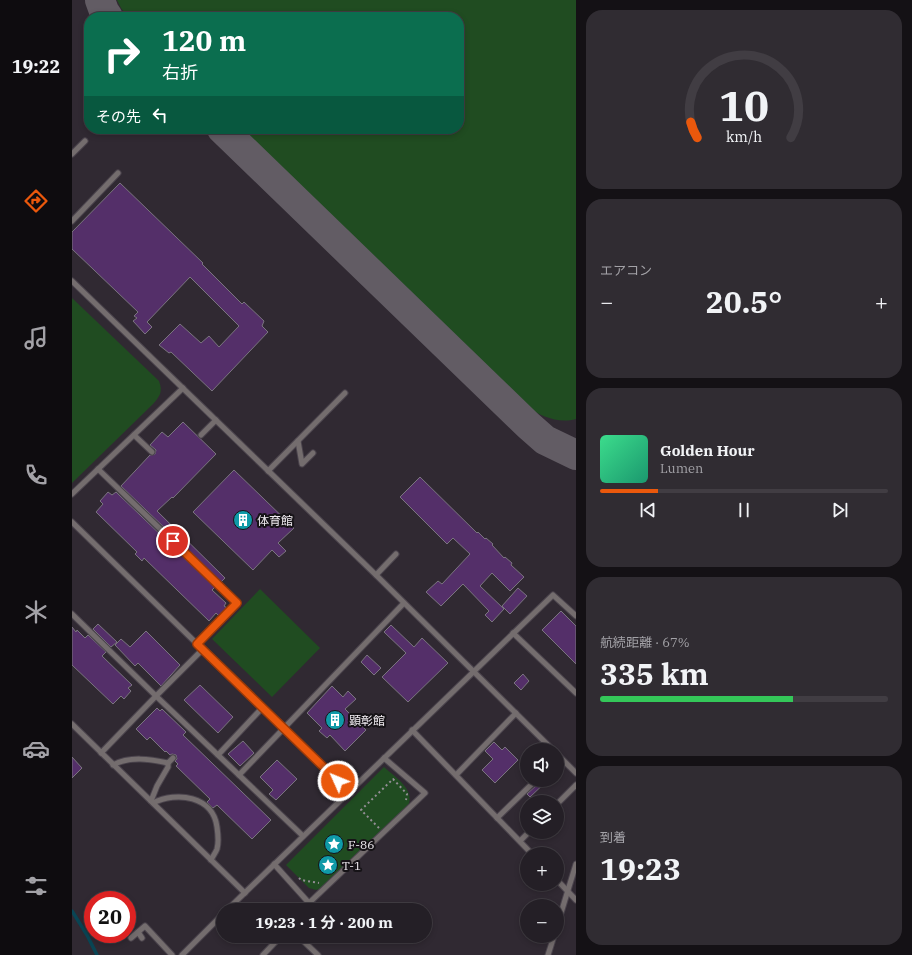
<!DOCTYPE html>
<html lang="ja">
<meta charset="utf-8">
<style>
:root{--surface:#241f26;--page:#302c32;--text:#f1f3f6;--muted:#a3a2a7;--line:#413d43;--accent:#ea580c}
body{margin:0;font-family:"IBM Plex Serif","Noto Sans JP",serif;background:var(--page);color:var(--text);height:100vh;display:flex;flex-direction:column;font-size:15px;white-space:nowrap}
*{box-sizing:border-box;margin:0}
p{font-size:13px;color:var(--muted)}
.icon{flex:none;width:22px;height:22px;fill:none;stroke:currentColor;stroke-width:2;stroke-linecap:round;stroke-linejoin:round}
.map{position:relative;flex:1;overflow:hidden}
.panel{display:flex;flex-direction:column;gap:10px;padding:10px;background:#141115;width:336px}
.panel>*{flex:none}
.top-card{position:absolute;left:12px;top:12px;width:380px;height:122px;border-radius:16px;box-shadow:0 2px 6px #0003,0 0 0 1px var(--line);background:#0b6e4f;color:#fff;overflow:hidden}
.buttons{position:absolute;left:448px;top:743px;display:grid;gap:8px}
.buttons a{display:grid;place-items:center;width:44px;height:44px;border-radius:50%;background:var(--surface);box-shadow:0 2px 6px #0003,0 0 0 1px var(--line);font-size:20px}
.speed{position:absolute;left:12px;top:891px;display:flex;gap:8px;font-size:20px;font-weight:700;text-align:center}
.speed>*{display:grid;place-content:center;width:52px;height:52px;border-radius:50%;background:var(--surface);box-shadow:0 2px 6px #0003,0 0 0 1px var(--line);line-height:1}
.speed .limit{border:6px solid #d22;background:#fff;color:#111}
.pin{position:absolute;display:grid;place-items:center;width:34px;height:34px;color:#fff;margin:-17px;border:2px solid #fff;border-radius:50%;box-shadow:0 1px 4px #0007}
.me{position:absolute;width:44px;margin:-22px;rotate:314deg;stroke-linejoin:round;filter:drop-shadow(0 0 3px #0008)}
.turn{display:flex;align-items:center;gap:14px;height:84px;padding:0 12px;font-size:18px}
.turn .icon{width:52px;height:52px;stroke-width:2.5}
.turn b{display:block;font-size:28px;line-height:34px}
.then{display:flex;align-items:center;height:38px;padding:0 12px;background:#0003;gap:8px;font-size:15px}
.big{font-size:30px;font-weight:700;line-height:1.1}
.panel .card{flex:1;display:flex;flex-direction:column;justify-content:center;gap:6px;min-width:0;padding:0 14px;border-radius:16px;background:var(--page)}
.panel .dial{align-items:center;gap:0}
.dial svg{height:104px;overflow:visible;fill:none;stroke:var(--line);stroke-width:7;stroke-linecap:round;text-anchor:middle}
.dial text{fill:var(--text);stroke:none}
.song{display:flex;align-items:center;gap:12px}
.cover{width:48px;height:48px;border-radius:6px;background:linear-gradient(135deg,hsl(150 70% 55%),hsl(160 70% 35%))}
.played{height:4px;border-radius:2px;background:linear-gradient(90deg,var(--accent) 20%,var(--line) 20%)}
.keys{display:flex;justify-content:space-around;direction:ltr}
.heat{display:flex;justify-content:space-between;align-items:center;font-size:22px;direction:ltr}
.charge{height:6px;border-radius:3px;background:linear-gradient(90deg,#34c759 67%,var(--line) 0)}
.trip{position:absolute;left:144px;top:903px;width:216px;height:40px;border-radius:20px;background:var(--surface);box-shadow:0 2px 6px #0003,0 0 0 1px var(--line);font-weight:700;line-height:40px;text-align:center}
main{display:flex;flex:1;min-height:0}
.menu{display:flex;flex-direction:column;width:72px;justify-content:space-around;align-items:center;background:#0e0c0f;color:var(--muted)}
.menu .icon{width:28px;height:28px}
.menu .active{color:var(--accent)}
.menu b{font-size:18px;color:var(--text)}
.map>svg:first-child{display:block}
.green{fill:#204c21}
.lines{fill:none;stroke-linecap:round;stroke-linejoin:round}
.stream{stroke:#094554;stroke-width:3.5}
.taxiway{stroke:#625c64;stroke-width:30}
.building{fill:#542f69;stroke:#7a747f}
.service-casing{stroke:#4b444d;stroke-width:7}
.path{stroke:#948e96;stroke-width:2;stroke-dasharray:2 3;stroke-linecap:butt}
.service{stroke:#746d6e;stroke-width:5}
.route-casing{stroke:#983908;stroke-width:10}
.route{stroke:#ea580c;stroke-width:7}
.labels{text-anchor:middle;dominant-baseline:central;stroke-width:4;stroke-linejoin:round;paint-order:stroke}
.poi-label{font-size:12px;fill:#f1ecf2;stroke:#161317;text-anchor:start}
</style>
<main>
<nav class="menu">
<b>19:22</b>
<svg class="icon active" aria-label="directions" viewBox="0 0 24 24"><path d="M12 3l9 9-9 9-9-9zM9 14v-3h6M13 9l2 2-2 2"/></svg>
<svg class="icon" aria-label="music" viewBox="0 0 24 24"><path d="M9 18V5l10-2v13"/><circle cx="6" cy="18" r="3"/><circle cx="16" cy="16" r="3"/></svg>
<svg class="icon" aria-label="phone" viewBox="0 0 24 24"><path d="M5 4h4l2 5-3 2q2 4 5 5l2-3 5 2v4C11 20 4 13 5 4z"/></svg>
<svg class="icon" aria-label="climate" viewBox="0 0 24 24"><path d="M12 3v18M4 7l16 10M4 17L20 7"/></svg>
<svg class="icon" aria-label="car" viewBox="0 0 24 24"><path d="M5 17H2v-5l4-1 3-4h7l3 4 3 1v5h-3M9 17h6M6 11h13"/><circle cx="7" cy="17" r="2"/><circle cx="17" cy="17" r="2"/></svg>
<svg class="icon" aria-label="filters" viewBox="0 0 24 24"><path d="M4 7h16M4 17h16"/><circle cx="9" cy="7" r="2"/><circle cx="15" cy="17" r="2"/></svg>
</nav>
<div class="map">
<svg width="504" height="955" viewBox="0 0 504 955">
<rect width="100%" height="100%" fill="#302932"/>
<g class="green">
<path d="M 45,0 L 504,0 L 504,419 C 486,424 469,416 455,407 L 170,129 L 387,129 L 387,17 L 56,17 L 49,8 Z"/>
<path d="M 0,298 L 87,381 C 91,392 88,396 81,404 L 0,483 Z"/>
<polygon points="188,589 248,648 200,697 140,639"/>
<path d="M 312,767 C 323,777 344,790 336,806 L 250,888 L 244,890 L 237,888 L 214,865 Z"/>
</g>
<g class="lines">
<polyline class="stream" points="0,911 15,935 25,955"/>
<g class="taxiway">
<polyline points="28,0 32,11 36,17"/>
<polyline points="150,129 456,425 473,440 504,455"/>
</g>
</g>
<g class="building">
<polygon points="48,183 131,263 130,264 170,304 172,302 192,321 190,326 196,332 140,391 99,352 97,353 87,345 108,324 129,343 137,336 147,347 167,326 118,277 75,322 80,327 73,334 61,321 65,318 62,316 66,312 0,249 0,232"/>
<polygon points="111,422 144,454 101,498 100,497 85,511 153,578 149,582 49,486 78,455 83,454 84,450 78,445 90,432 96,437"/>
<polygon points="162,470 222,528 206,543 214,551 207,557 200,550 181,570 121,512"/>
<polygon points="348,477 405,533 406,532 413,539 414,538 421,544 420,545 432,558 433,557 440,563 439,565 452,577 438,591 420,573 408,586 432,609 420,622 413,615 417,611 391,584 369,606 354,592 366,581 370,584 398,554 381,538 375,544 328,497"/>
<polygon points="36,492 40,495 44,492 143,587 140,590 154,603 152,606 155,608 147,616 144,613 137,621 72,558 70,561 63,554 65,552 24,512 31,504 28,501"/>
<polygon points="446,588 455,596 438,614 430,606"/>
<polygon points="489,611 504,626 504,664 470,630"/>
<polygon points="26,624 45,642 39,647 21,629"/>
<polygon points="319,625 342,647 350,638 376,663 336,702 310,677 334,653 312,632"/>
<polygon points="0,627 4,632 5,630 13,638 16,635 34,652 30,656 60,685 56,688 59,691 52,699 49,696 41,704 0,665"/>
<polygon points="74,631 108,665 89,686 66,663 63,666 43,645 49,639 58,647"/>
<polygon points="295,655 309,668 302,675 289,662"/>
<polygon points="451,674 457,681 449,690 442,683"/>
<polygon points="128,685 161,717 146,733 112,700"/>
<polygon points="260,686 271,697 276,691 284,699 273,709 294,730 273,751 258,735 255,738 247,731 250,728 235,713"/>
<polygon points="85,708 88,711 90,709 114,732 111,735 199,820 180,839 145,805 141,808 135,802 138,799 104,766 106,764 103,761 105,759 104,755 100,754 98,755 94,751 93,752 78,737 75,740 64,729"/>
<polygon points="171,741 182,753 168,766 156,754"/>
<polygon points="422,742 430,750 433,747 446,760 423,783 410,770 421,759 413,751"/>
<polygon points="0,757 10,768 0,778"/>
<polygon points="205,760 225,779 204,800 197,794 201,790 188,777"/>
<polygon points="468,780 476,780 458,797 455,794 467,783"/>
</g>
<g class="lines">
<defs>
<g id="service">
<polyline points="0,154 13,141"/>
<polyline points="0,221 46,173"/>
<polyline points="0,281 304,575 481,750"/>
<polyline points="62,435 80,452"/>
<polyline points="129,435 144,420"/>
<polyline points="226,441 230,464 241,453"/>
<polyline points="26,469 165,603 125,644"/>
<polyline points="196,471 273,393"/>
<polyline points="0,494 111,388"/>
<polyline points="0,522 277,792"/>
<polyline points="304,575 324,554"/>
<polyline points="0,614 84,696 231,836"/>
<polyline points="441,633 504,693"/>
<polyline points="0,724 173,893"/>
<polyline points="340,730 460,854"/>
<polyline points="29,753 84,696 131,649"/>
<polyline points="485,754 504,773"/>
<polyline points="146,755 190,708"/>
<path d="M 41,765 C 58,756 78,759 96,763 L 101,758"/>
<polyline points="167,775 332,603"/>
<polyline points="384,775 444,713"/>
<polyline points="79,801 85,786 96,767 96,763"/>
<path d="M 81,803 C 105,791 141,796 145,827 C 146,834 147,842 145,849 C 144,852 141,856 139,860"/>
<polyline points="485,804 504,785"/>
<polyline points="425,818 464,780"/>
<polyline points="448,841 457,832"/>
<polyline points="202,864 237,903"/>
<polyline points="485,880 504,900"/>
<polyline points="155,910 481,595 504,616"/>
<polyline points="232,910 237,903 353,793 312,758"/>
<polyline points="485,926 504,864"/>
<polyline points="66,932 70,938"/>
<polyline points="226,936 246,955"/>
<polyline points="59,938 73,926 100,955"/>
<polyline points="110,955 151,914"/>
<polyline points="191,955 209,936"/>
<polyline points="476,955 482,936"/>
</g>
</defs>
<use href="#service" class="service-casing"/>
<g class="path">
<polyline points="307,828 289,810 321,779 335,794 334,800"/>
<polyline points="227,878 229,880 247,883"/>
</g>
<use href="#service" class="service"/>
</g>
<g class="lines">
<defs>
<polyline id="route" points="101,541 165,603 125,644 266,781"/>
</defs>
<use href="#route" class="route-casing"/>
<use href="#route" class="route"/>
</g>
<defs>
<symbol id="building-disc" viewBox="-11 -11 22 22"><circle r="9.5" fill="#0f9aa8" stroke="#161317"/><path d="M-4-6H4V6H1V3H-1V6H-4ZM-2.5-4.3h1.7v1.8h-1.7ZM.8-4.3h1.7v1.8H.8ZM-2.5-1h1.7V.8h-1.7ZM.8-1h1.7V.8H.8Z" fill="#fff"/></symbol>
<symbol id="sight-disc" viewBox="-11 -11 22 22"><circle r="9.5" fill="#0f9aa8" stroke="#161317"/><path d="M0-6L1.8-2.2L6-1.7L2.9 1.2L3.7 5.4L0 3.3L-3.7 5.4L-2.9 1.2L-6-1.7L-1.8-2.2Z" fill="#fff"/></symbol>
</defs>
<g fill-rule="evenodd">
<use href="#building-disc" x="160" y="509" width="22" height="22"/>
<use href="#building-disc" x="252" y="709" width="22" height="22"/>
<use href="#sight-disc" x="251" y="833" width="22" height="22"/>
<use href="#sight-disc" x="245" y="854" width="22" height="22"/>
</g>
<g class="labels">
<g class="poi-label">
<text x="185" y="520">体育館</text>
<text x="277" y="720">顕彰館</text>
<text x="276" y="844">F-86</text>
<text x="270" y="865">T-1</text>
</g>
</g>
</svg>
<div class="buttons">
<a><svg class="icon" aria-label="sound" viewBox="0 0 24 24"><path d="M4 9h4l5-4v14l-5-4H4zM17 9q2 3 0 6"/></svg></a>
<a><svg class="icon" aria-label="layers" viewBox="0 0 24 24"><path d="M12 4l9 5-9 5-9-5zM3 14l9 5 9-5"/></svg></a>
<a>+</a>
<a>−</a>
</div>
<div class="speed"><div class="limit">20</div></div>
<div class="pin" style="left:101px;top:541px;background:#d93025"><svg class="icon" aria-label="arrive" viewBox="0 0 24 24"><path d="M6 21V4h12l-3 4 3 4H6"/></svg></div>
<svg class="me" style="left:266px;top:781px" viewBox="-20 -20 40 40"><circle r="17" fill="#ea580c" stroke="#fff" stroke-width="3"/><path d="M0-11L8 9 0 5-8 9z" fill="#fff"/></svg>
<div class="trip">19:23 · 1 分 · 200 m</div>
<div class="top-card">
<div class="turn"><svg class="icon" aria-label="right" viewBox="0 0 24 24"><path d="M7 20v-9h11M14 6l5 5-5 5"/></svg><div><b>120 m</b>右折</div></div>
<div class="then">その先<svg class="icon" aria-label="left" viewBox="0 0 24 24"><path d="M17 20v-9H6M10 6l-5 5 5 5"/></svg></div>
</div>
</div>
<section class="panel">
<div class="card dial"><svg viewBox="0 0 100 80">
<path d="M14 69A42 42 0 1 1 86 69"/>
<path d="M14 69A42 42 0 0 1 9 57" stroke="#ea580c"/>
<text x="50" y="56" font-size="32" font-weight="700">10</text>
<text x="50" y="72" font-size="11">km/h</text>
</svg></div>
<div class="card"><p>エアコン</p>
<div class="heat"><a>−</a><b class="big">20.5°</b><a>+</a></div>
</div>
<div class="card">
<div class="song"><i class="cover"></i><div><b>Golden Hour</b><p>Lumen</p></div></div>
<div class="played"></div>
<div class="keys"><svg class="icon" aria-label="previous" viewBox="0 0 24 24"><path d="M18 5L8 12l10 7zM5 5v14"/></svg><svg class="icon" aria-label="pause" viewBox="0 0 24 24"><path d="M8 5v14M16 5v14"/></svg><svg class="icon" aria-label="next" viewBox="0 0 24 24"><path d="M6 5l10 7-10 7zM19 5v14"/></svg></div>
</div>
<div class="card"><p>航続距離 · 67%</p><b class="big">335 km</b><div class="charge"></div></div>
<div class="card"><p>到着</p><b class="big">19:23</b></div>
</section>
</main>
